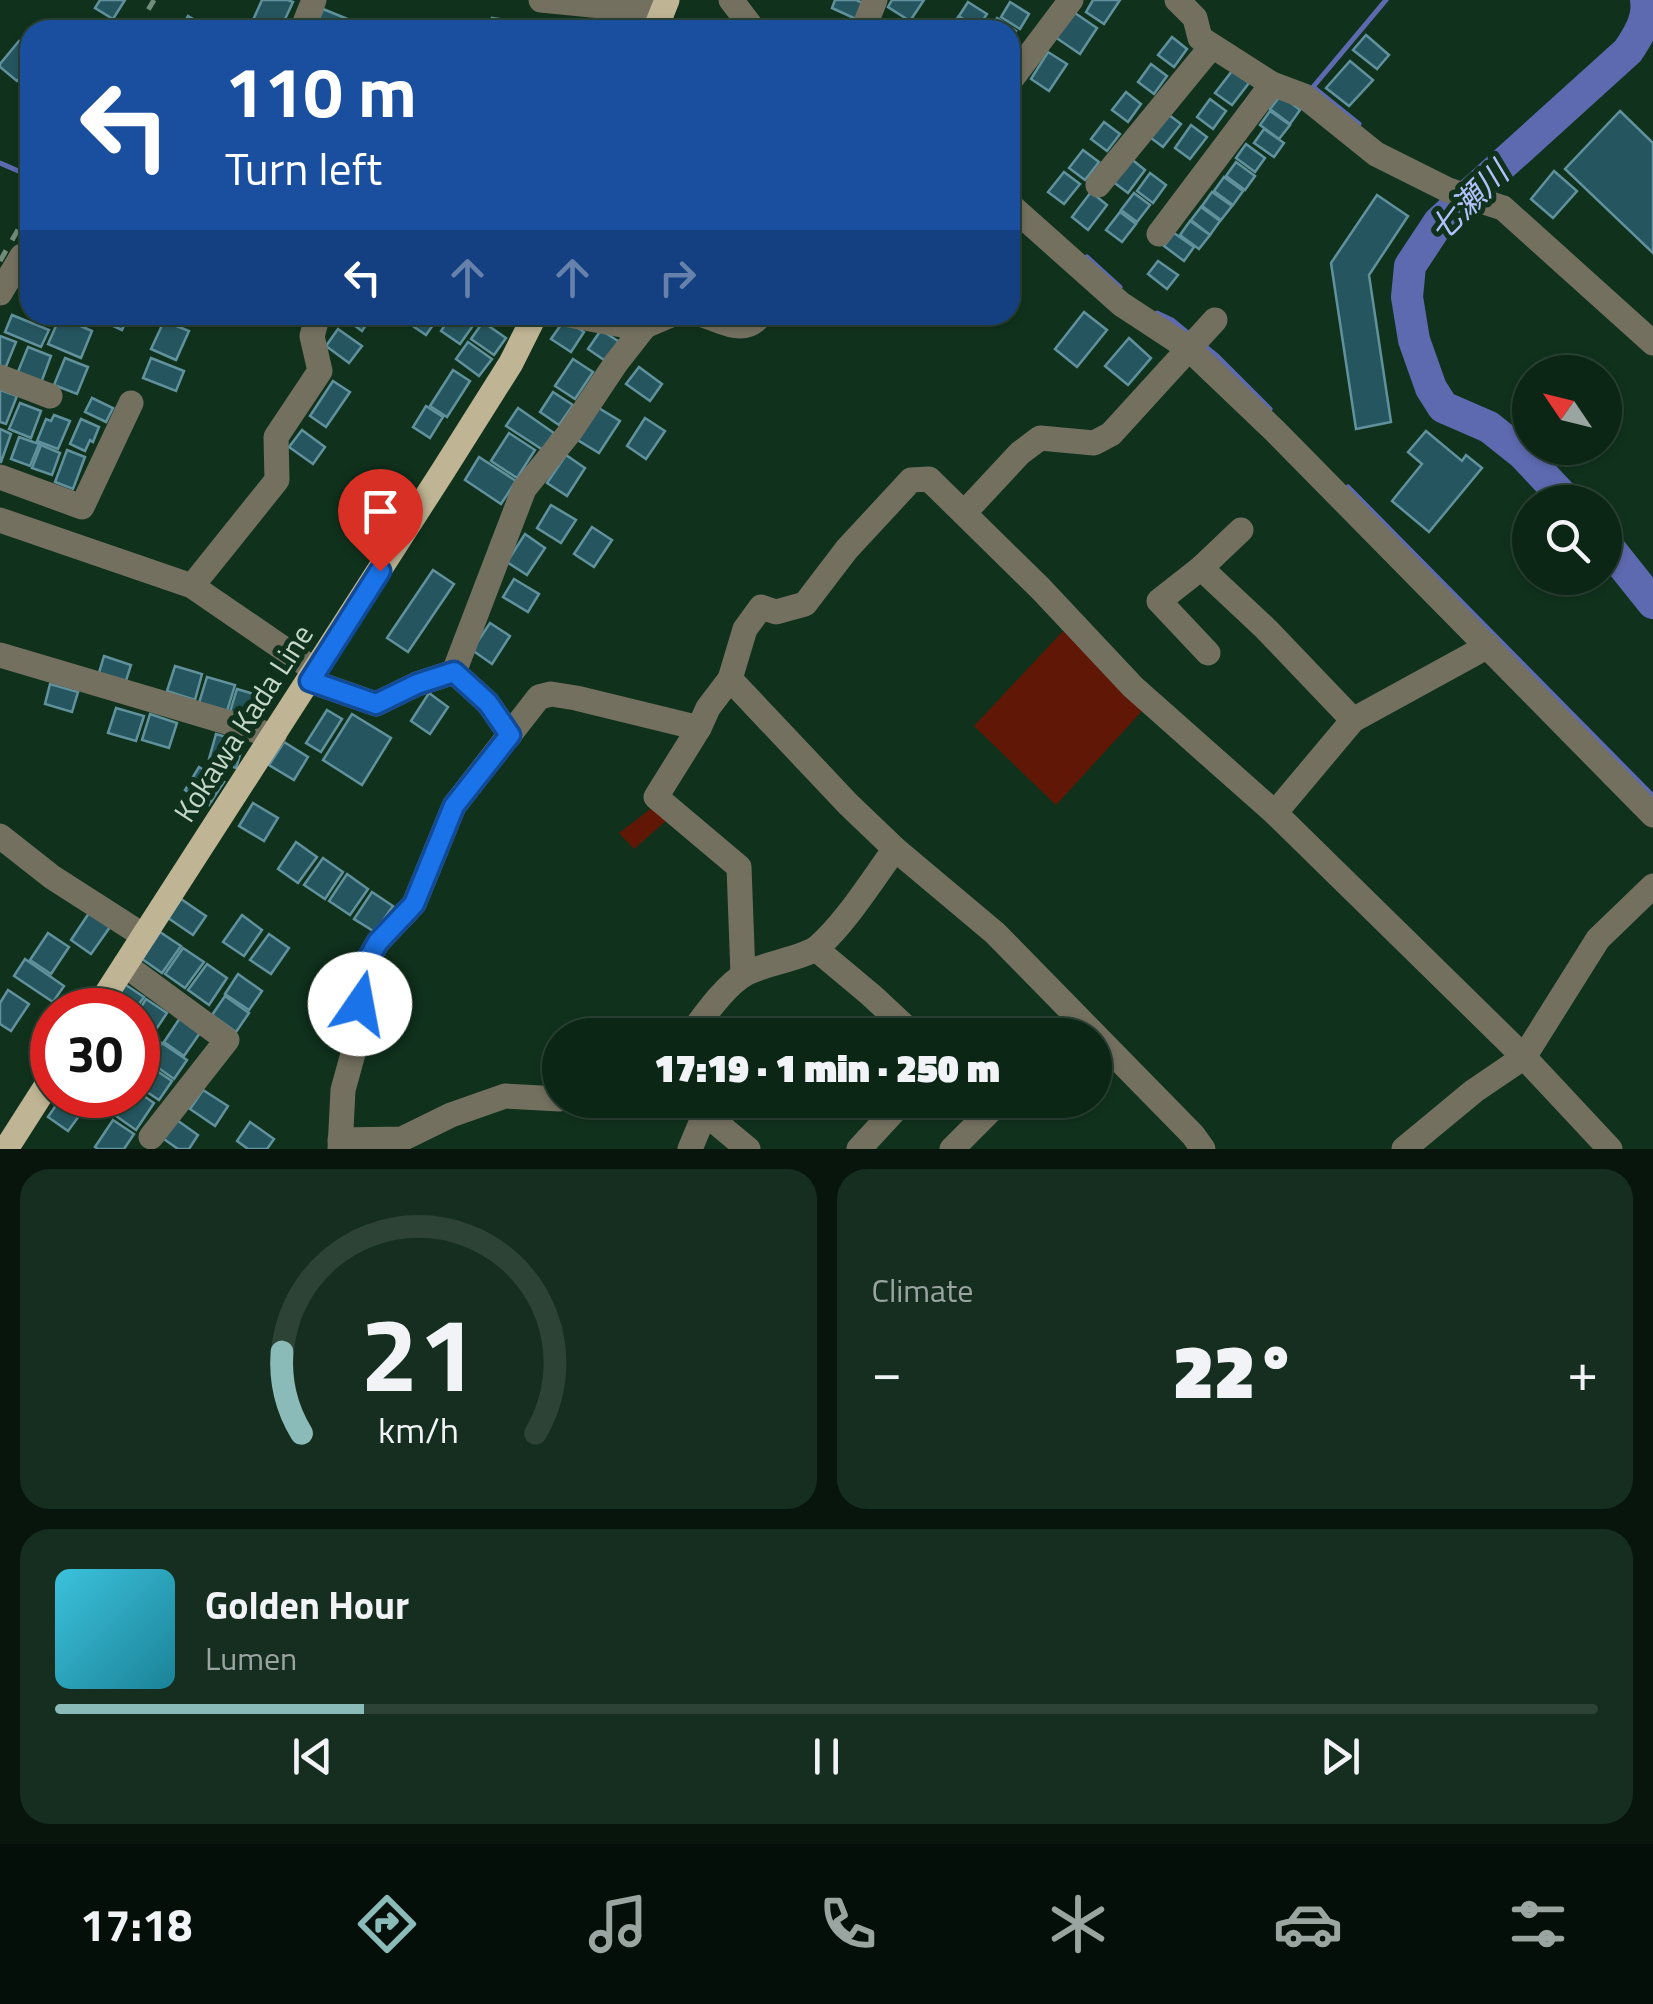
<!DOCTYPE html>
<meta charset="utf-8">
<style>
:root{--surface:#0c2616;--page:#152e1f;--text:#f1f3f6;--muted:#9aa5a1;--line:#2c4335;--accent:#8bbbb9}
body{margin:0;font-family:"Titillium Web","Noto Sans JP",sans-serif;background:var(--page);color:var(--text);height:100vh;display:flex;flex-direction:column;font-size:38px;white-space:nowrap}
*{box-sizing:border-box;margin:0}
p{font-size:32px;color:var(--muted)}
.icon{flex:none;width:55px;height:55px;fill:none;stroke:currentColor;stroke-width:2;stroke-linecap:round;stroke-linejoin:round}
.map{position:relative;height:1149px;overflow:hidden}
.sheet{display:flex;flex-direction:column;gap:20px;padding:20px;background:#07150c;flex:1}
.sheet>*{flex:none}
.banner{position:absolute;left:20px;top:20px;width:1000px;height:305px;border-radius:30px;box-shadow:0 2px 8px #0004,0 0 0 2px var(--line);background:#1a4fa0;color:#fff;overflow:hidden}
.needle{width:65px;rotate:305deg}
.buttons{position:absolute;left:1512px;top:355px;display:grid;gap:20px}
.buttons a{display:grid;place-items:center;width:110px;height:110px;border-radius:50%;background:var(--surface);box-shadow:0 2px 8px #0004,0 0 0 2px var(--line);font-size:50px}
.speed{position:absolute;left:30px;top:988px;display:flex;gap:20px;font-size:50px;font-weight:700;text-align:center}
.speed>*{display:grid;place-content:center;width:130px;height:130px;border-radius:50%;background:var(--surface);box-shadow:0 2px 8px #0004,0 0 0 2px var(--line);line-height:1}
.speed .limit{border:15px solid #d22;background:#fff;color:#111}
.pin{position:absolute;display:grid;place-items:center;width:85px;height:85px;color:#fff;margin:-102px -42px;border-radius:50% 50% 50% 0;rotate:-45deg;box-shadow:0 0 10px #0007}
.pin .icon{rotate:45deg}
.me{position:absolute;width:110px;margin:-55px;rotate:12deg;stroke-linejoin:round;filter:drop-shadow(0 0 8px #0008)}
.turn{display:flex;align-items:center;gap:35px;height:210px;padding:0 40px;font-size:45px}
.turn .icon{width:130px;height:130px;stroke-width:2.5}
.turn b{display:block;font-size:70px;line-height:85px}
.lanes{display:flex;align-items:center;height:95px;padding:0 40px;background:#0003;justify-content:center;gap:50px;direction:ltr}
.lanes .off{opacity:.35}
.big{font-size:75px;font-weight:800;line-height:1.1}
.sheet .tile{flex:1;display:flex;flex-direction:column;justify-content:center;gap:15px;min-width:0;padding:0 35px;border-radius:30px;background:var(--page)}
.sheet .dial{align-items:center;gap:0}
.dial svg{height:260px;overflow:visible;fill:none;stroke:var(--line);stroke-width:7;stroke-linecap:round;text-anchor:middle}
.dial text{fill:var(--text);stroke:none}
.song{display:flex;align-items:center;gap:30px}
.cover{width:120px;height:120px;border-radius:15px;background:linear-gradient(135deg,hsl(190 70% 55%),hsl(190 70% 35%))}
.played{height:10px;border-radius:5px;background:linear-gradient(90deg,var(--accent) 20%,var(--line) 20%)}
.keys{display:flex;justify-content:space-around;direction:ltr}
.heat{display:flex;justify-content:space-between;align-items:center;font-size:55px;direction:ltr}
.sheet .tiles{flex:1;display:grid;gap:20px;grid-template-columns:1fr 1fr}
.tile:last-child{grid-column:span 2}
.trip{position:absolute;left:542px;top:1018px;width:570px;height:100px;border-radius:50px;background:var(--surface);box-shadow:0 2px 8px #0004,0 0 0 2px var(--line);font-weight:800;line-height:100px;text-align:center}
.tabs{display:flex;height:160px;justify-content:space-around;align-items:center;background:#050f09;color:var(--muted)}
.tabs .icon{width:70px;height:70px}
.tabs .selected{color:var(--accent)}
.tabs b{font-size:45px;color:var(--text)}
.map>svg:first-child{display:block}
.green{fill:#601706}
.lines{fill:none;stroke-linecap:round;stroke-linejoin:round}
.stream{stroke:#5d6ab0;stroke-width:5}
.river{stroke:#5d6ab0;stroke-width:32}
.building{fill:#255660;stroke:#60919c;stroke-width:2.5}
.minor{stroke:#747060;stroke-width:25}
.major{stroke:#bfb594;stroke-width:25}
.rail{stroke:#728c7b;stroke-width:5;stroke-dasharray:12 12;stroke-linecap:butt}
.route-casing{stroke:#114b97;stroke-width:25}
.route{stroke:#1a73e8;stroke-width:18}
.labels{text-anchor:middle;dominant-baseline:central;stroke-width:10;stroke-linejoin:round;paint-order:stroke}
.street-label{font-size:30px;fill:#c4d7c9;stroke:#10321d}
.water-label{font-size:32px;font-style:italic;fill:#b3c1fb;stroke:#10321d}
</style>
<div class="map">
<svg width="1653" height="1149" viewBox="0 0 1653 1149">
<rect width="100%" height="100%" fill="#10321d"/>
<g class="green">
<polygon points="1063,631 1142,711 1056,805 974,726"/>
<polygon points="653,807 668,819 634,849 619,833"/>
</g>
<g class="lines">
<g class="stream">
<polyline points="1359,124 1313,87 1386,0"/>
<polyline points="0,163 30,176"/>
<polyline points="1087,257 1120,287"/>
<polyline points="1157,313 1172,320 1189,334"/>
<polyline points="1202,344 1217,356 1270,409"/>
<polyline points="1348,487 1653,796"/>
</g>
<g class="river">
<path d="M 1568,502 L 1523,454 L 1489,427 L 1443,407 L 1431,388 L 1414,340 L 1407,297 L 1410,266 L 1439,222 L 1628,51 C 1638,36 1649,19 1646,0"/>
<polyline points="1605,543 1653,603"/>
</g>
</g>
<g class="building">
<polygon points="100,0 125,0 113,19 95,8"/>
<polygon points="262,0 288,0 293,2 280,30 249,29"/>
<polygon points="835,0 856,0 863,3 856,19 832,8"/>
<polygon points="892,0 924,0 910,21 888,7"/>
<polygon points="1093,0 1120,0 1104,24 1086,12"/>
<polygon points="968,2 987,14 977,29 959,16"/>
<polygon points="1010,2 1029,14 1020,29 1001,17"/>
<polygon points="323,9 350,20 346,30 321,30 315,28"/>
<polygon points="1072,11 1097,28 1080,54 1055,37"/>
<polygon points="188,16 212,30 180,30"/>
<polygon points="958,17 976,29 976,30 950,30"/>
<polygon points="492,18 513,21 511,30 490,30"/>
<polygon points="997,18 1016,31 1010,39 1010,30 989,30"/>
<polygon points="464,21 485,24 484,30 463,30"/>
<polygon points="1366,35 1389,55 1377,69 1353,50"/>
<polygon points="1172,37 1187,49 1174,67 1158,55"/>
<polygon points="19,41 30,50 30,66 17,81 0,67 0,64"/>
<polygon points="1048,52 1067,64 1049,91 1031,79"/>
<polygon points="1350,61 1373,80 1349,106 1326,88"/>
<polygon points="1151,64 1167,76 1154,94 1138,82"/>
<polygon points="1232,71 1249,83 1232,105 1215,93"/>
<polygon points="1126,92 1141,104 1128,122 1112,110"/>
<polygon points="1281,95 1300,110 1290,124 1270,109"/>
<polygon points="1210,99 1226,111 1213,129 1197,117"/>
<polygon points="1270,111 1290,125 1279,139 1260,125"/>
<polygon points="1620,111 1653,143 1653,253 1565,169"/>
<polygon points="1165,112 1181,124 1163,147 1147,135"/>
<polygon points="1104,122 1120,134 1107,151 1091,139"/>
<polygon points="1191,125 1207,137 1190,159 1175,148"/>
<polygon points="1264,129 1284,143 1274,157 1254,143"/>
<polygon points="1246,144 1265,158 1255,172 1236,158"/>
<polygon points="1083,150 1099,162 1085,180 1069,168"/>
<polygon points="1130,158 1145,170 1128,193 1112,181"/>
<polygon points="1236,162 1255,176 1245,190 1226,176"/>
<polygon points="1554,171 1577,191 1553,218 1531,199"/>
<polygon points="1064,172 1080,184 1064,204 1048,192"/>
<polygon points="1150,173 1166,185 1153,203 1137,191"/>
<polygon points="1224,177 1243,191 1233,205 1214,191"/>
<polygon points="1091,192 1107,205 1088,230 1072,217"/>
<polygon points="1212,192 1232,206 1221,220 1202,206"/>
<polygon points="1134,193 1150,205 1137,222 1121,210"/>
<polygon points="1377,195 1408,216 1369,275 1391,422 1356,429 1331,263"/>
<polygon points="1201,207 1220,221 1210,235 1191,220"/>
<polygon points="1120,212 1136,224 1122,242 1106,230"/>
<polygon points="1190,221 1210,235 1199,249 1180,235"/>
<polygon points="1174,233 1194,247 1184,261 1164,246"/>
<polygon points="1158,261 1178,275 1167,289 1148,274"/>
<polygon points="1084,312 1107,330 1077,367 1055,349"/>
<polygon points="12,315 49,330 41,347 5,332"/>
<polygon points="97,315 129,315 122,330 96,318"/>
<polygon points="340,315 373,315 362,331"/>
<polygon points="411,315 440,315 426,335 407,322"/>
<polygon points="452,315 476,315 479,317 460,344 441,331"/>
<polygon points="60,317 92,331 81,358 48,344"/>
<polygon points="565,319 584,332 571,352 551,339"/>
<polygon points="164,321 189,331 176,360 151,349"/>
<polygon points="483,322 506,338 494,355 471,339"/>
<polygon points="338,329 362,346 349,363 326,346"/>
<polygon points="601,330 621,343 607,362 588,349"/>
<polygon points="0,336 16,342 5,369 0,367"/>
<polygon points="1129,338 1151,358 1128,385 1105,366"/>
<polygon points="468,342 492,359 479,376 456,359"/>
<polygon points="28,347 51,356 41,383 17,374"/>
<polygon points="65,358 88,367 77,394 54,385"/>
<polygon points="151,358 184,371 176,391 143,378"/>
<polygon points="573,359 593,372 575,399 555,386"/>
<polygon points="639,367 662,384 650,401 626,384"/>
<polygon points="453,370 470,381 447,417 430,406"/>
<polygon points="333,381 350,392 326,427 310,416"/>
<polygon points="0,390 17,396 6,424 0,422"/>
<polygon points="553,392 573,405 559,425 540,412"/>
<polygon points="92,398 113,408 106,422 85,412"/>
<polygon points="20,403 41,411 31,438 9,429"/>
<polygon points="426,406 443,417 430,438 413,427"/>
<polygon points="597,407 620,421 599,453 576,439"/>
<polygon points="518,408 554,433 543,450 506,426"/>
<polygon points="54,415 70,421 58,449 37,441 46,419 51,421"/>
<polygon points="645,418 665,431 646,459 627,446"/>
<polygon points="81,419 99,427 93,442 90,440 85,451 70,444"/>
<polygon points="0,429 11,434 1,462 0,462"/>
<polygon points="302,430 325,447 313,464 289,447"/>
<polygon points="1426,431 1462,461 1466,455 1482,468 1429,532 1392,501 1422,464 1408,452"/>
<polygon points="509,433 535,450 517,478 491,461"/>
<polygon points="19,437 39,444 30,466 11,459"/>
<polygon points="41,445 60,453 52,475 32,468"/>
<polygon points="67,450 85,457 73,489 55,482"/>
<polygon points="566,455 585,468 567,496 547,483"/>
<polygon points="479,457 516,481 501,504 465,480"/>
<polygon points="551,505 576,520 561,543 537,528"/>
<polygon points="592,527 612,540 594,567 574,554"/>
<polygon points="525,534 545,548 527,575 507,562"/>
<polygon points="433,570 454,584 408,652 387,638"/>
<polygon points="514,579 539,594 528,612 503,597"/>
<polygon points="490,623 510,636 492,664 472,650"/>
<polygon points="104,656 131,665 125,684 98,676"/>
<polygon points="175,666 202,674 195,700 167,691"/>
<polygon points="207,677 235,685 227,711 199,703"/>
<polygon points="50,684 78,692 72,712 45,704"/>
<polygon points="237,689 264,697 257,723 229,715"/>
<polygon points="429,693 448,707 430,734 411,721"/>
<polygon points="116,708 144,716 136,741 108,733"/>
<polygon points="327,710 342,719 321,752 306,743"/>
<polygon points="150,714 177,723 169,748 142,740"/>
<polygon points="352,714 391,738 362,785 323,760"/>
<polygon points="216,734 244,742 236,768 209,759"/>
<polygon points="284,742 308,757 294,780 269,765"/>
<polygon points="199,767 224,782 209,805 185,790"/>
<polygon points="253,803 278,818 264,841 239,826"/>
<polygon points="296,842 317,857 298,883 278,869"/>
<polygon points="323,858 343,872 325,899 304,885"/>
<polygon points="347,874 368,889 350,915 329,901"/>
<polygon points="372,892 393,906 375,932 354,919"/>
<polygon points="181,899 206,916 193,935 168,918"/>
<polygon points="89,913 110,927 91,954 71,940"/>
<polygon points="242,915 262,930 244,956 223,942"/>
<polygon points="160,932 181,946 162,973 142,959"/>
<polygon points="48,933 69,947 51,974 30,960"/>
<polygon points="269,934 289,948 271,974 250,960"/>
<polygon points="183,948 204,962 185,988 165,974"/>
<polygon points="25,959 64,986 53,1002 14,976"/>
<polygon points="207,964 227,978 209,1005 188,990"/>
<polygon points="238,974 262,991 249,1010 225,994"/>
<polygon points="123,983 144,997 135,1010 105,1010"/>
<polygon points="8,990 29,1004 11,1031 0,1024 0,1003"/>
<polygon points="225,996 249,1013 236,1032 212,1015"/>
<polygon points="146,999 167,1013 149,1040 138,1032 138,1012"/>
<polygon points="182,1015 202,1030 184,1056 164,1042"/>
<polygon points="162,1043 187,1060 174,1079 150,1062"/>
<polygon points="148,1065 172,1081 159,1100 138,1086 138,1080"/>
<polygon points="203,1090 228,1106 215,1126 190,1109"/>
<polygon points="138,1092 154,1103 136,1130 116,1116 130,1095 138,1095"/>
<polygon points="63,1095 73,1095 87,1105 68,1131 48,1117"/>
<polygon points="174,1118 198,1135 189,1149 178,1149 161,1137"/>
<polygon points="113,1120 134,1134 124,1149 98,1149 95,1147"/>
<polygon points="250,1122 274,1139 267,1149 248,1149 237,1141"/>
</g>
<g class="lines">
<g class="minor">
<polyline points="541,0 662,12"/>
<polyline points="731,0 754,30"/>
<polyline points="1177,0 1195,18 1200,38 1272,84 1304,96 1376,154 1448,190 1503,208 1653,343"/>
<polyline points="302,30 314,0"/>
<polyline points="863,30 875,0"/>
<polyline points="1010,81 1071,0"/>
<polyline points="1098,185 1212,46"/>
<polyline points="1010,205 1121,304 1188,348 1275,431 1653,815"/>
<polyline points="1159,234 1272,84"/>
<polyline points="0,293 22,256"/>
<polyline points="569,315 622,325 645,326 671,315"/>
<path d="M 703,315 C 725,322 744,336 761,315"/>
<polyline points="0,377 50,396"/>
<polyline points="0,477 82,507 131,403"/>
<polyline points="965,512 1020,453 1040,438 1094,443 1111,434 1215,320"/>
<polyline points="0,520 192,586 316,671"/>
<polyline points="1201,568 1266,629 1353,720"/>
<polyline points="192,586 277,480 276,437 320,371 312,336 318,315"/>
<polyline points="1208,653 1159,601 1201,568 1241,530"/>
<polyline points="0,655 274,736"/>
<polyline points="454,672 524,489 570,432 616,363 645,326"/>
<polyline points="454,672 488,703 510,735"/>
<polyline points="730,679 848,804 895,849 995,933 1193,1135 1203,1149"/>
<polyline points="310,681 376,704 417,684 454,672"/>
<polyline points="699,728 656,797 739,867 743,975"/>
<polyline points="1275,813 1353,720 1488,646"/>
<polyline points="0,836 52,877 144,936"/>
<polyline points="816,949 871,995 914,1035"/>
<polyline points="125,965 227,1040 151,1137"/>
<path d="M 690,1035 C 704,1016 726,984 747,973 C 766,963 806,958 819,946 C 847,921 872,880 895,849"/>
<polyline points="578,1100 618,1100"/>
<polyline points="689,1100 748,1149"/>
<polyline points="340,1140 402,1139 451,1115 505,1096 560,1099"/>
<polyline points="340,1149 343,1090 357,1039 363,968 378,942 414,904 454,806 539,697 551,694 576,698 699,728 708,708 730,679 745,629 761,607 776,612 805,604 847,549 911,480 929,479 1041,589 1133,687 1275,813 1524,1057 1610,1149"/>
<polyline points="690,1149 705,1113"/>
<polyline points="859,1149 895,1110"/>
<polyline points="952,1149 1001,1100"/>
<polyline points="1404,1149 1474,1091 1524,1057 1598,939 1653,886"/>
</g>
<g class="major">
<polyline points="655,30 667,0"/>
<polyline points="96,1010 443,471 511,363 535,315"/>
<polyline points="6,1149 52,1077"/>
</g>
<g class="rail">
<polyline points="136,30 154,0"/>
<polyline points="0,261 30,209"/>
</g>
</g>
<g class="lines">
<defs>
<polyline id="route" points="360,1004 363,968 378,942 414,904 454,806 510,735 488,703 454,672 417,684 376,704 310,681 380,571"/>
</defs>
<use href="#route" class="route-casing"/>
<use href="#route" class="route"/>
</g>
<g class="labels">
<g class="street-label">
<text transform="translate(243 723) rotate(-57)">Kokawa Kada Line</text>
</g>
<g class="water-label">
<text transform="translate(1468 201) rotate(-45)">七瀬川</text>
</g>
</g>
</svg>
<div class="buttons">
<a><svg class="needle" viewBox="-14 -14 28 28"><path d="M0-13l5 13h-10z" fill="#e53935"/><path d="M0 13l5-13h-10z" fill="#9aa5a1"/></svg></a>
<a><svg class="icon" aria-label="search" viewBox="0 0 24 24"><circle cx="10" cy="10" r="6"/><path d="M15 15l6 6"/></svg></a>
</div>
<div class="speed"><div class="limit">30</div></div>
<div class="pin" style="left:380px;top:571px;background:#d93025"><svg class="icon" aria-label="arrive" viewBox="0 0 24 24"><path d="M6 21V4h12l-3 4 3 4H6"/></svg></div>
<svg class="me" style="left:360px;top:1004px" viewBox="-20 -20 40 40"><circle r="19" fill="#fff"/><path d="M0-13L10 11 0 6-10 11z" fill="#1a73e8"/></svg>
<div class="trip">17:19 · 1 min · 250 m</div>
<div class="banner">
<div class="turn"><svg class="icon" aria-label="left" viewBox="0 0 24 24"><path d="M17 20v-9H6M10 6l-5 5 5 5"/></svg><div><b>110 m</b>Turn left</div></div>
<div class="lanes"><svg class="icon" aria-label="left" viewBox="0 0 24 24"><path d="M17 20v-9H6M10 6l-5 5 5 5"/></svg><svg class="icon off" aria-label="ahead" viewBox="0 0 24 24"><path d="M12 20V5M6 11l6-6 6 6"/></svg><svg class="icon off" aria-label="ahead" viewBox="0 0 24 24"><path d="M12 20V5M6 11l6-6 6 6"/></svg><svg class="icon off" aria-label="right" viewBox="0 0 24 24"><path d="M7 20v-9h11M14 6l5 5-5 5"/></svg></div>
</div>
</div>
<section class="sheet">
<div class="tiles">
<div class="tile dial"><svg viewBox="0 0 100 80">
<path d="M14 69A42 42 0 1 1 86 69"/>
<path d="M14 69A42 42 0 0 1 8 44" stroke="#8bbbb9"/>
<text x="50" y="56" font-size="32" font-weight="700">21</text>
<text x="50" y="72" font-size="11">km/h</text>
</svg></div>
<div class="tile"><p>Climate</p>
<div class="heat"><a>−</a><b class="big">22°</b><a>+</a></div>
</div>
<div class="tile">
<div class="song"><i class="cover"></i><div><b>Golden Hour</b><p>Lumen</p></div></div>
<div class="played"></div>
<div class="keys"><svg class="icon" aria-label="previous" viewBox="0 0 24 24"><path d="M18 5L8 12l10 7zM5 5v14"/></svg><svg class="icon" aria-label="pause" viewBox="0 0 24 24"><path d="M8 5v14M16 5v14"/></svg><svg class="icon" aria-label="next" viewBox="0 0 24 24"><path d="M6 5l10 7-10 7zM19 5v14"/></svg></div>
</div>
</div>
</section>
<nav class="tabs">
<b>17:18</b>
<svg class="icon selected" aria-label="directions" viewBox="0 0 24 24"><path d="M12 3l9 9-9 9-9-9zM9 14v-3h6M13 9l2 2-2 2"/></svg>
<svg class="icon" aria-label="music" viewBox="0 0 24 24"><path d="M9 18V5l10-2v13"/><circle cx="6" cy="18" r="3"/><circle cx="16" cy="16" r="3"/></svg>
<svg class="icon" aria-label="phone" viewBox="0 0 24 24"><path d="M5 4h4l2 5-3 2q2 4 5 5l2-3 5 2v4C11 20 4 13 5 4z"/></svg>
<svg class="icon" aria-label="climate" viewBox="0 0 24 24"><path d="M12 3v18M4 7l16 10M4 17L20 7"/></svg>
<svg class="icon" aria-label="car" viewBox="0 0 24 24"><path d="M5 17H2v-5l4-1 3-4h7l3 4 3 1v5h-3M9 17h6M6 11h13"/><circle cx="7" cy="17" r="2"/><circle cx="17" cy="17" r="2"/></svg>
<svg class="icon" aria-label="filters" viewBox="0 0 24 24"><path d="M4 7h16M4 17h16"/><circle cx="9" cy="7" r="2"/><circle cx="15" cy="17" r="2"/></svg>
</nav>
